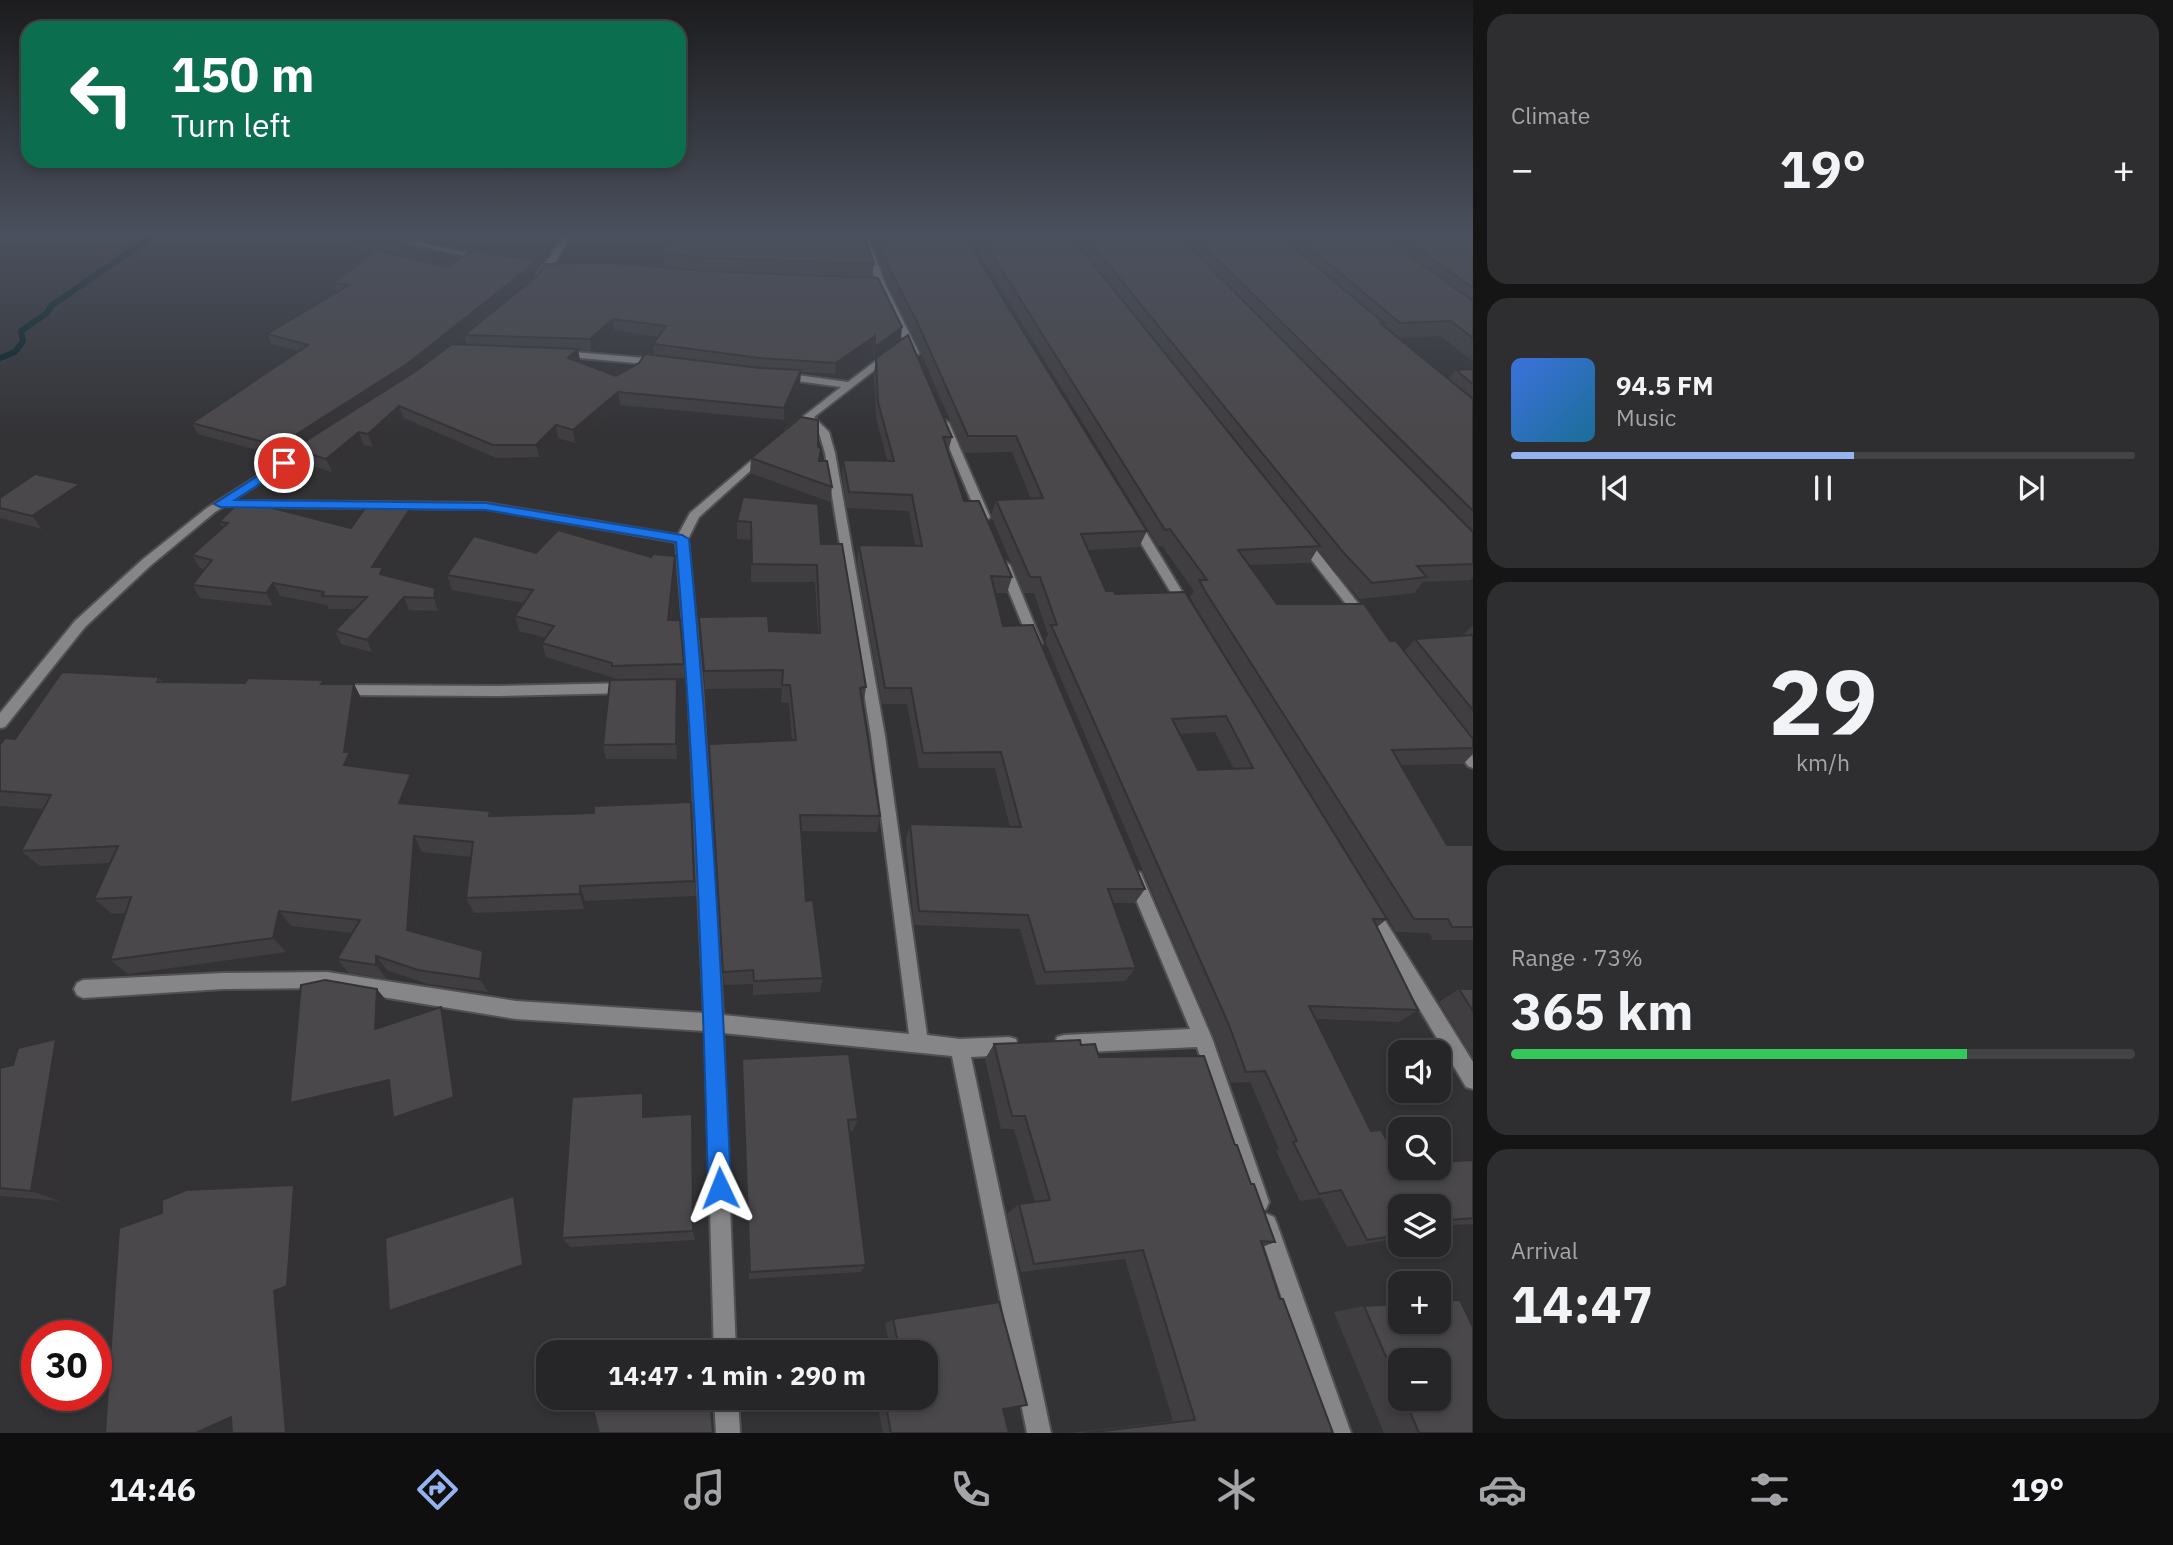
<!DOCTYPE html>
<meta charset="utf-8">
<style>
:root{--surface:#262628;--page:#2e2e30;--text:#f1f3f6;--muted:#a4a5a8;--line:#424345;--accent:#95b2f1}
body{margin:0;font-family:"IBM Plex Sans",sans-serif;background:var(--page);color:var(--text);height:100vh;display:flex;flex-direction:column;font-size:26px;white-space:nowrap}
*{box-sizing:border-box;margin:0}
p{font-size:23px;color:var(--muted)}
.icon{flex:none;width:38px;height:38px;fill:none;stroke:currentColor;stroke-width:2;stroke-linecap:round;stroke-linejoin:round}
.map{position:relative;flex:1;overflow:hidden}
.panel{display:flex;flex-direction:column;gap:14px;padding:14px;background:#151516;width:700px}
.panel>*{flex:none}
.hud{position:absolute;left:21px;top:21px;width:665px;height:147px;border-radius:21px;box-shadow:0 4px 10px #0003,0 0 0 2px var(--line);background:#0b6e4f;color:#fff;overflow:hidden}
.fabs{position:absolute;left:1388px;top:1040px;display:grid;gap:14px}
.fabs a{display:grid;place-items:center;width:63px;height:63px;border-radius:14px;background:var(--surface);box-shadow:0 4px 10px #0003,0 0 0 2px var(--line);font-size:35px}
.speed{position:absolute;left:21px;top:1320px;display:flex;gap:14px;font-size:35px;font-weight:700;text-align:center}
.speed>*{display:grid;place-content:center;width:91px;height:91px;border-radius:50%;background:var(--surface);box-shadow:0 4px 10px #0003,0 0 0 2px var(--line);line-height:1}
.speed .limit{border:10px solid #d22;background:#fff;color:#111}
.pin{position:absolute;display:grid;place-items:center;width:60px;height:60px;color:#fff;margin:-30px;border:4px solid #fff;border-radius:50%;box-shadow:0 2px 7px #0007}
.me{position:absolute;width:77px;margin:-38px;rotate:358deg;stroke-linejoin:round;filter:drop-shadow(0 0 5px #0008)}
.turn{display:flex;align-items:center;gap:24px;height:147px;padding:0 35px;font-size:32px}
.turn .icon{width:91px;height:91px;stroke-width:2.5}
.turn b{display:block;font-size:49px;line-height:60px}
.big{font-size:52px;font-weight:800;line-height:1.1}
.panel .widget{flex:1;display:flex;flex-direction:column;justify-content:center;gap:10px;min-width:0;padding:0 24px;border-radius:21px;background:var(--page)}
.panel .dial{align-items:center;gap:0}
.dial b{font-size:91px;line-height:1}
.song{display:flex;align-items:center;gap:21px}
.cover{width:84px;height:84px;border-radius:10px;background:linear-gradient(135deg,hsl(220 70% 55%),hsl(200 70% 35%))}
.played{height:7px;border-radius:4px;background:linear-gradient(90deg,var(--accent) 55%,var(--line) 55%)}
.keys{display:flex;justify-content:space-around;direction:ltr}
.heat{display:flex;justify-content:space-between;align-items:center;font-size:38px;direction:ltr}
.charge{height:10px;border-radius:5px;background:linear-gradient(90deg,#34c759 73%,var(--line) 0)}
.trip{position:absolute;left:536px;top:1340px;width:402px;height:70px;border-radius:21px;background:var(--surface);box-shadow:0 4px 10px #0003,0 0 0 2px var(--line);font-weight:800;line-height:70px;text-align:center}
.tabs{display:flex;height:112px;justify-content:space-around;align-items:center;background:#0f0f10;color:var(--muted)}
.tabs .icon{width:49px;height:49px}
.tabs .current{color:var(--accent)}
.tabs b{font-size:32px;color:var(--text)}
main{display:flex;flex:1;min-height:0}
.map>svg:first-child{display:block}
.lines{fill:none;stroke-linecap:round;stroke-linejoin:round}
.stream{stroke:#002123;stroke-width:6}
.street-casing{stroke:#505052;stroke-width:4}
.street{fill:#868689;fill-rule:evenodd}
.wall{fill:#403e40;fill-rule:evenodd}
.shaded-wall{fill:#343234}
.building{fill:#4b484b;stroke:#343234;stroke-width:2;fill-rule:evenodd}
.route{fill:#1a73e8;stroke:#114b97;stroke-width:2}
</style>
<main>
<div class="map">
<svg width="1473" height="1433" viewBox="0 0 1473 1433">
<rect width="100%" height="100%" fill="#333336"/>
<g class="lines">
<polyline class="stream" points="0,358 15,352 23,341 21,331 47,313 51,306 154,235"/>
<defs>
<g id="street">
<polygon points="371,235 386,235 488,258 484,260"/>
<polygon points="565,235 573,235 543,279 537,279 536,277"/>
<polygon points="860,235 868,235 885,284 919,353 917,355 909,353 877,284"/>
<polygon points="562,351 657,359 662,362 657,365 559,356 557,354"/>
<polygon points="886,353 894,355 814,417 829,432 835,453 885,736 927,1035 960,1039 1009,1037 1016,1039 1018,1046 1016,1053 1009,1055 971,1057 1051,1433 1027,1433 952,1056 723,1033 736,1353 714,1353 705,1031 516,1019 327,988 223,989 83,998 77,995 74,989 77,983 83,980 223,973 327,972 516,1001 704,1013 688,686 676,542 486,509 239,507 233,504 239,501 486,503 678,535 690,513 765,449 770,452 769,454 699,517 688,539 702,686 723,1015 909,1034 871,736 825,453 819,433 808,422 795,432 786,430 841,387 782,379 777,376 782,373 848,382"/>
<polygon points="944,420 949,423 990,517 988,519 980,519 978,517 939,423"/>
<polygon points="310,443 315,446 314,448 215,512 150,566 85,627 5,727 0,728 0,713 75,621 142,560 207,508"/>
<polygon points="1134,518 1140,522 1189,603 1191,606 1189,609 1181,609 1128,522"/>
<polygon points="1303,537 1307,538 1368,616 1370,619 1368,622 1360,622 1299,544 1297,541"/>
<polygon points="1004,561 1010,565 1042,643 1041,646 1036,648 1030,643 998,565"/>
<polygon points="628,683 635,688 628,693 498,696 340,695 333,690 340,685 498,686"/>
<path d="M 1459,737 C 1473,742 1473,755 1473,768 L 1468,766 L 1452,743 L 1454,739 Z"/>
<polygon points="1135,871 1141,873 1143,878 1212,1038 1269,1202 1266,1209 1259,1212 1252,1209 1249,1202 1197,1047 1064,1053 1057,1051 1055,1044 1057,1037 1064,1035 1190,1029 1127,878 1129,873"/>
<polygon points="1370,903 1376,906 1473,1062 1473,1089 1466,1087 1364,916 1362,911 1364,906"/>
<polygon points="1267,1214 1274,1217 1277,1224 1351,1433 1327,1433 1257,1224 1260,1217"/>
<polygon points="714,1398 738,1398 740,1433 716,1433"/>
</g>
</defs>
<use href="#street" class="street-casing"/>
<use href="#street" class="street"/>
</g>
<g class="wall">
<path d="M 326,235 L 408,246 L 402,254 L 378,251 L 448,267 L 535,271 L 528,280 L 415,371 L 467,345 L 464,335 L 664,267 L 663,253 L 874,264 L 872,277 L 901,338 L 874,359 L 873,348 L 835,374 L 801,372 L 800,382 L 784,420 L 620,405 L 575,443 L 558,438 L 539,457 L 496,458 L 404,418 L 373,447 L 364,445 L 332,472 L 298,462 L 293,450 L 283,457 L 198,434 L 192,423 L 298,351 L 271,344 L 267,334 L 337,292 L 333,283 L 376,250 L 329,244 ZM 614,330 L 658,337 L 653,344 L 654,355 L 616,376 L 579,362 L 580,361 L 578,350 L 591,351 Z"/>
<path d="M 870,235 L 965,235 L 974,252 L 1147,531 L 1139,547 L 1088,550 L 1106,591 L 1115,594 L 1185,592 L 1387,919 L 1377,927 L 1418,1010 L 1399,1022 L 1316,1019 L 1371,1131 L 1400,1167 L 1473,1160 L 1473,1224 L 1438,1226 L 1438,1206 L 1400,1206 L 1400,1238 L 1347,1247 L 1321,1198 L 1300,1201 L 1276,1151 L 1279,1149 L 1250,1082 L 1231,1083 L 1214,1037 L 1045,641 L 1048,634 L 1034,593 L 1024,593 L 991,516 L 996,500 L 1031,499 L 1012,452 L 964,453 L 915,339 L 887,283 ZM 1215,732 L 1234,769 L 1198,770 L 1180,734 Z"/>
<polygon points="968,235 1473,235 1473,362 1441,336 1397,338 1449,379 1456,370 1473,369 1473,577 1470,580 1423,582 1414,593 1360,599 1332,569 1317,550 1309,563 1249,565 1277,604 1390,641 1404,652 1415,639 1462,636 1472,626 1473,626 1473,754 1463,764 1401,765 1447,845 1473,845 1473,940 1433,940 1429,933 1396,932 1196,608 1190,597 1194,591 1162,546 1158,546"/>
<polygon points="876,358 952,437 948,452 964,501 1012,577 1007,593 995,593 1003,626 1145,889 1135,903 1113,903 1136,968 1125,981 1036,985 1020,929 914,925 906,839 910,824 1010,827 995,768 919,768 907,704 882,704 857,562 859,545 915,546 909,511 847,508 842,476 843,460 887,460 876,418 874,374"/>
<polygon points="821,448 820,461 832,487 830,502 750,473 751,458"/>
<polygon points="80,484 88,496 42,529 0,518 0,498"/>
<polygon points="743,497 821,544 866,687 863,705 880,816 877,832 801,831 806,901 823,978 820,992 753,995 753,984 724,985 709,761 792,741 789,703 781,702 782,688 705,689 699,617 769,631 818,633 815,582 751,582 751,540 737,539 737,521"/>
<polygon points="219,522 351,528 414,522 384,569 387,576 435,588 440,601 438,611 409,610 372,652 341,644 335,631 355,609 329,609 327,605 280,596 273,606 200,598 192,585 204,569 200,568 192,555 223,528"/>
<polygon points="536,553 676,571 671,620 680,620 685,678 614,680 614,678 546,657 542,643 546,638 519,631 515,616 524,603 452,590 447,575"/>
<polygon points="159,677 163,682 354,684 363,702 355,761 358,767 411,774 420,790 414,804 490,811 492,816 594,813 691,802 696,896 585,901 584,909 474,913 466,898 472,857 422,852 417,933 490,965 488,992 428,984 387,970 387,979 349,973 337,959 353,933 291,926 286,952 128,974 110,960 125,913 112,914 94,899 111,863 40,866 21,851 43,809 0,806 0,745"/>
<polygon points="677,679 679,694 677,759 606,759 603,745"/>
<polygon points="1459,989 1473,989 1473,1057 1439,1002"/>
<polygon points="994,1044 1081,1045 1235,1145 1275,1242 1262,1247 1280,1299 1333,1433 1070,1433 1173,1421 1125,1259 1021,1272 1007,1214 1019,1204 1035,1202 1014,1129 1001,1129 985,1059"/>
<polygon points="81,1053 60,1201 0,1196 0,1068"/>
<polygon points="742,1059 858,1119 853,1131 849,1131 866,1265 861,1272 749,1279"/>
<polygon points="647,1107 647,1117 694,1128 695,1240 570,1247 562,1238"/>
<path d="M 1364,1306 L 1473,1433 L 1384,1433 L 1334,1312 ZM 1400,1360 L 1438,1398 L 1400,1398 Z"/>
<polygon points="893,1319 1009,1433 883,1433 877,1402 885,1400 926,1398 926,1353 891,1353 885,1324"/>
</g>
<g class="shaded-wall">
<polygon points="405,237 408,246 402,254 400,245"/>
<polygon points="534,261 535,271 528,280 410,375 283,457 278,446"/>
<polygon points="613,319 614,330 591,351 590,339"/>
<polygon points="902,327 901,338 874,359 875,347"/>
<polygon points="875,336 873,348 835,374 836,363"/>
<polygon points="578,349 580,361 570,370 568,358"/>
<polygon points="801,370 800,382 784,420 784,408"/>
<polygon points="618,392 620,405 575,443 573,430"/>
<polygon points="399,406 404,418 373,447 368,434"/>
<polygon points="556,425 558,438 539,457 536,445"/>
<polygon points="359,432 364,445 332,472 326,459"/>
<polygon points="80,484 88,496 42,529 32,516"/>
<polygon points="410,509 414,522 384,569 389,580 372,567"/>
<polygon points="675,556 676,571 669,635 668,620"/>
<polygon points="273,583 280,596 273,606 266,593"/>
<polygon points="435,588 440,601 438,611 434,598"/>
<polygon points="404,597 409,610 372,652 367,640"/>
<polygon points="677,679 679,694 677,759 676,744"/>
<polygon points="354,684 363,702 355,761 359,769 344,765 344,752"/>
<polygon points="411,774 420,790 407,819 399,803"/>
<polygon points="414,836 422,852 416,944 407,930"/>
<polygon points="580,886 585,901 584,909 580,894"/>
<polygon points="279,911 291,926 286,952 273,938"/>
<polygon points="483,951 490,965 488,992 480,979"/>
<polygon points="376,956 387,970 387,979 376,965"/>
<polygon points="377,989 386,1000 385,1040 375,1029"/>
<polygon points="441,1007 449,1019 462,1107 403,1127 393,1118"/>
<polygon points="56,1039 81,1053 60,1201 31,1191"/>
<polygon points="389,1080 399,1090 302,1112 290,1103"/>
<polygon points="643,1093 647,1107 647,1131 643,1117"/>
<polygon points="692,1114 694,1128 695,1240 693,1231"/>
<polygon points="294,1185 308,1193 301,1291 289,1296 301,1433 286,1433 274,1291"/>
<polygon points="514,1196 521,1203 529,1271 400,1315 389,1311"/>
<polygon points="0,1235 4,1236 0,1257"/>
<polygon points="231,1417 249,1418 215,1433 196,1433"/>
</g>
<g class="building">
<polygon points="327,235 397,235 405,237 400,245"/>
<polygon points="667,235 864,235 874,264 707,258 663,253"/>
<path d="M 877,235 L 965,235 L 974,252 L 1147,531 L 1081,534 L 1106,591 L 1114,591 L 1115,594 L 1185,592 L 1387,919 L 1373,919 L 1418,1010 L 1309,1006 L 1371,1131 L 1381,1130 L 1400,1163 L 1400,1167 L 1438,1167 L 1438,1162 L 1473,1160 L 1473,1218 L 1438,1221 L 1438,1206 L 1400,1206 L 1400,1235 L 1367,1240 L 1341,1190 L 1319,1194 L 1293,1142 L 1297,1141 L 1265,1071 L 1246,1072 L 1229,1025 L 1051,625 L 1057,625 L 1040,577 L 1030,577 L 996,500 L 1043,498 L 1016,436 L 968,436 L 918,324 L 889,268 ZM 1226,716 L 1253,768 L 1198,770 L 1172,719 Z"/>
<polygon points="980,235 1070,235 1320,546 1238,550 1277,604 1364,604 1390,641 1396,641 1473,739 1473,748 1392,750 1447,845 1473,845 1473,927 1452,927 1448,919 1414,919 1205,591 1199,580 1207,580 1170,529 1165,530"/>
<polygon points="1084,235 1178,235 1473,532 1473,564 1417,566 1427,577 1372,583 1343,552"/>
<polygon points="1193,235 1279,235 1384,323 1380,323 1473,399 1473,511"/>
<polygon points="1295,235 1381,235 1473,301 1473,338 1451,321 1400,323"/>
<polygon points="1399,235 1473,235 1473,288"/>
<polygon points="377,250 448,267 473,250 534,261 526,270 407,364 278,446 192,423 308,345 267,334 349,285 333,283"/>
<polygon points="610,263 707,271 878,278 902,327 875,347 875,336 836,363 760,358 653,344 666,326 613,319 590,339 464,335 536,277 546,264"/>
<polygon points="908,335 952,437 943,437 964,501 979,501 1012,577 991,576 1003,626 1033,625 1145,889 1108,889 1136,968 1045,972 1028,915 919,911 910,824 1021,827 1001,752 923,753 911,688 885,688 859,545 922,546 912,495 849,492 843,460 894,461 878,402 876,358"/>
<polygon points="452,344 578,349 568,358 616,376 639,363 645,354 760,368 801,370 784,408 618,392 573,430 556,425 536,445 493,445 399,406 368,434 359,432 326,459 293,449 416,371"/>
<polygon points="1473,369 1473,384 1456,370"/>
<polygon points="801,417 818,420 818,447 821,448 819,461 827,461 832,487 751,458"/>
<polygon points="35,474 80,484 32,516 0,508 0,498"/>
<polygon points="743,497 818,504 821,544 842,544 866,687 860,688 880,816 800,815 806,901 813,900 823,978 754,981 753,970 723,972 709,744 796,740 790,685 782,685 783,670 704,671 699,617 768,616 769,631 820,633 817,565 752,564 751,522 737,521"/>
<polygon points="241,500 351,528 367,505 410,509 372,567 383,567 380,574 435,588 434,598 404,597 367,640 335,631 367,597 322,596 324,592 273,583 266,593 192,585 212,560 192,555 228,523 219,522"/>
<polygon points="558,530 651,557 653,554 675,556 668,620 680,620 684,664 612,666 612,663 542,643 554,626 515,616 533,590 447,575 474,536 536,553"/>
<polygon points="1473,635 1473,710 1415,639"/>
<polygon points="62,672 159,677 157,682 245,683 248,678 324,680 321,684 354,684 344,752 350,752 344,765 411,774 399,803 490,811 489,816 594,813 594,806 691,802 694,881 580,886 580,894 466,898 473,842 414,836 407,930 483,951 480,979 418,970 376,956 376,965 337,959 360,920 279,911 273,938 110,960 131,897 94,899 118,846 21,851 51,795 0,791 0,745 5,738 15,739"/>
<polygon points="677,679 676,744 603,745 610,680"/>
<polygon points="325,980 377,989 375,1029 441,1007 454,1097 393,1118 389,1080 290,1103 301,985"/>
<polygon points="1459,989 1473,989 1473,1011"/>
<polygon points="56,1039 31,1191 0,1188 0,1068 13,1065 18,1048"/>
<polygon points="1080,1040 1081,1045 1095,1044 1099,1057 1204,1056 1235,1145 1237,1145 1251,1184 1254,1184 1275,1242 1261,1241 1280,1299 1283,1299 1333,1433 1085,1433 1195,1420 1143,1250 1034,1264 1019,1204 1050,1200 1025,1116 1012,1116 994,1044"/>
<polygon points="849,1054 858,1119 848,1120 866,1265 750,1272 742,1059"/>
<polygon points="643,1093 643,1117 692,1114 693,1231 562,1238 572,1097"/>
<polygon points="294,1185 287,1286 274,1291 286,1433 232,1433 231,1417 196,1433 105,1433 119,1228 162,1213 162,1200 186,1190"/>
<polygon points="514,1196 523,1265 389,1311 385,1238"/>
<polygon points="1460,1300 1473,1327 1473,1433 1419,1433 1404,1398 1438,1398 1438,1360 1400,1360 1400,1389 1364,1306 1400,1304 1400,1321 1438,1321 1438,1301"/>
<polygon points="999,1302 1027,1405 1003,1409 1009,1433 891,1433 885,1400 894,1398 926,1398 926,1353 900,1353 893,1319"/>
<polygon points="590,1398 710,1398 713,1433 599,1433"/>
</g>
<linearGradient id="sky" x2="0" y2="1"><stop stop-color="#1c1c1e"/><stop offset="0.54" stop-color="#4a505d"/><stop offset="1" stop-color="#4a505d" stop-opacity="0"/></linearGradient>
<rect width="1473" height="436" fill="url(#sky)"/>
<path class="route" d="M 284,459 L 289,460 L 289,465 L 235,500 L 486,503 L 682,535 L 689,539 C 710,755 722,971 731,1188 L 728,1196 L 720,1200 L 711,1196 L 708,1188 C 703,972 694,757 676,542 L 486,510 L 220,507 L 214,504 Z"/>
</svg>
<div class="fabs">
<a><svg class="icon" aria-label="sound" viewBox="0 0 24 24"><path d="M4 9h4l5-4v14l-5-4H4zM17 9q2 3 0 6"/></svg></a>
<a><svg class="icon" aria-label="search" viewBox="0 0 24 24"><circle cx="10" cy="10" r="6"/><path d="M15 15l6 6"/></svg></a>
<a><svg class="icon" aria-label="layers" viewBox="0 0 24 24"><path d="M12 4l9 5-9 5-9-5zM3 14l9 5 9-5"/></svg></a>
<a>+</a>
<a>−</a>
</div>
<div class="speed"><div class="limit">30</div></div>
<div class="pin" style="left:284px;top:463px;background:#d93025"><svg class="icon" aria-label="arrive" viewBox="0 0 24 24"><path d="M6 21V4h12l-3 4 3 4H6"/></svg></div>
<svg class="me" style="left:720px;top:1188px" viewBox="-20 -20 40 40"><path d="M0-17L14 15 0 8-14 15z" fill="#1a73e8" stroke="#fff" stroke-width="4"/></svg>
<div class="trip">14:47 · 1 min · 290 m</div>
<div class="hud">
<div class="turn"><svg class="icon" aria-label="left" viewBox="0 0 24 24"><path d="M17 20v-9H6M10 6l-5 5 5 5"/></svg><div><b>150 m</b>Turn left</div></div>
</div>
</div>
<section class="panel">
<div class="widget"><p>Climate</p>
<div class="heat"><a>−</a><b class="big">19°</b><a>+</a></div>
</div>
<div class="widget">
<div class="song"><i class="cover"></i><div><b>94.5 FM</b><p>Music</p></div></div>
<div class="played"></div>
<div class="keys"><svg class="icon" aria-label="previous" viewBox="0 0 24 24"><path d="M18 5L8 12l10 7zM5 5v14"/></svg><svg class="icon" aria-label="pause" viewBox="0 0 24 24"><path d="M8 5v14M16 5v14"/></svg><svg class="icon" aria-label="next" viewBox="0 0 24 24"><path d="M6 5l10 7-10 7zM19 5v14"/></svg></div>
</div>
<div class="widget dial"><b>29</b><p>km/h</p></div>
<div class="widget"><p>Range · 73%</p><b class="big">365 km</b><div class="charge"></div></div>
<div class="widget"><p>Arrival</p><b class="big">14:47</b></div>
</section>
</main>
<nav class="tabs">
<b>14:46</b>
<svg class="icon current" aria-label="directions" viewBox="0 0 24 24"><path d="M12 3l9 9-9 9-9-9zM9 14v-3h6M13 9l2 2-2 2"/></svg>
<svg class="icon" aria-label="music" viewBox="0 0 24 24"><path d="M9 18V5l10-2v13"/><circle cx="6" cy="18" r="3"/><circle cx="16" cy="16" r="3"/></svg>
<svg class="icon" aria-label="phone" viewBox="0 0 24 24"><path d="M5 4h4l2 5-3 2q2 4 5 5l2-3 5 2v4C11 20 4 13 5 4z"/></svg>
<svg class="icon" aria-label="climate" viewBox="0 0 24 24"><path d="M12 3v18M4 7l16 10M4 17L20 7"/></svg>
<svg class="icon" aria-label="car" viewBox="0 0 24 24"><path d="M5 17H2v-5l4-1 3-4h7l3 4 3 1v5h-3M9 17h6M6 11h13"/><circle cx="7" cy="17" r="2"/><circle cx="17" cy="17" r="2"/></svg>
<svg class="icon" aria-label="filters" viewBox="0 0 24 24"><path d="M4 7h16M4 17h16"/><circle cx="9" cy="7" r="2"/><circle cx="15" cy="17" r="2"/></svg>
<b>19°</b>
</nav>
